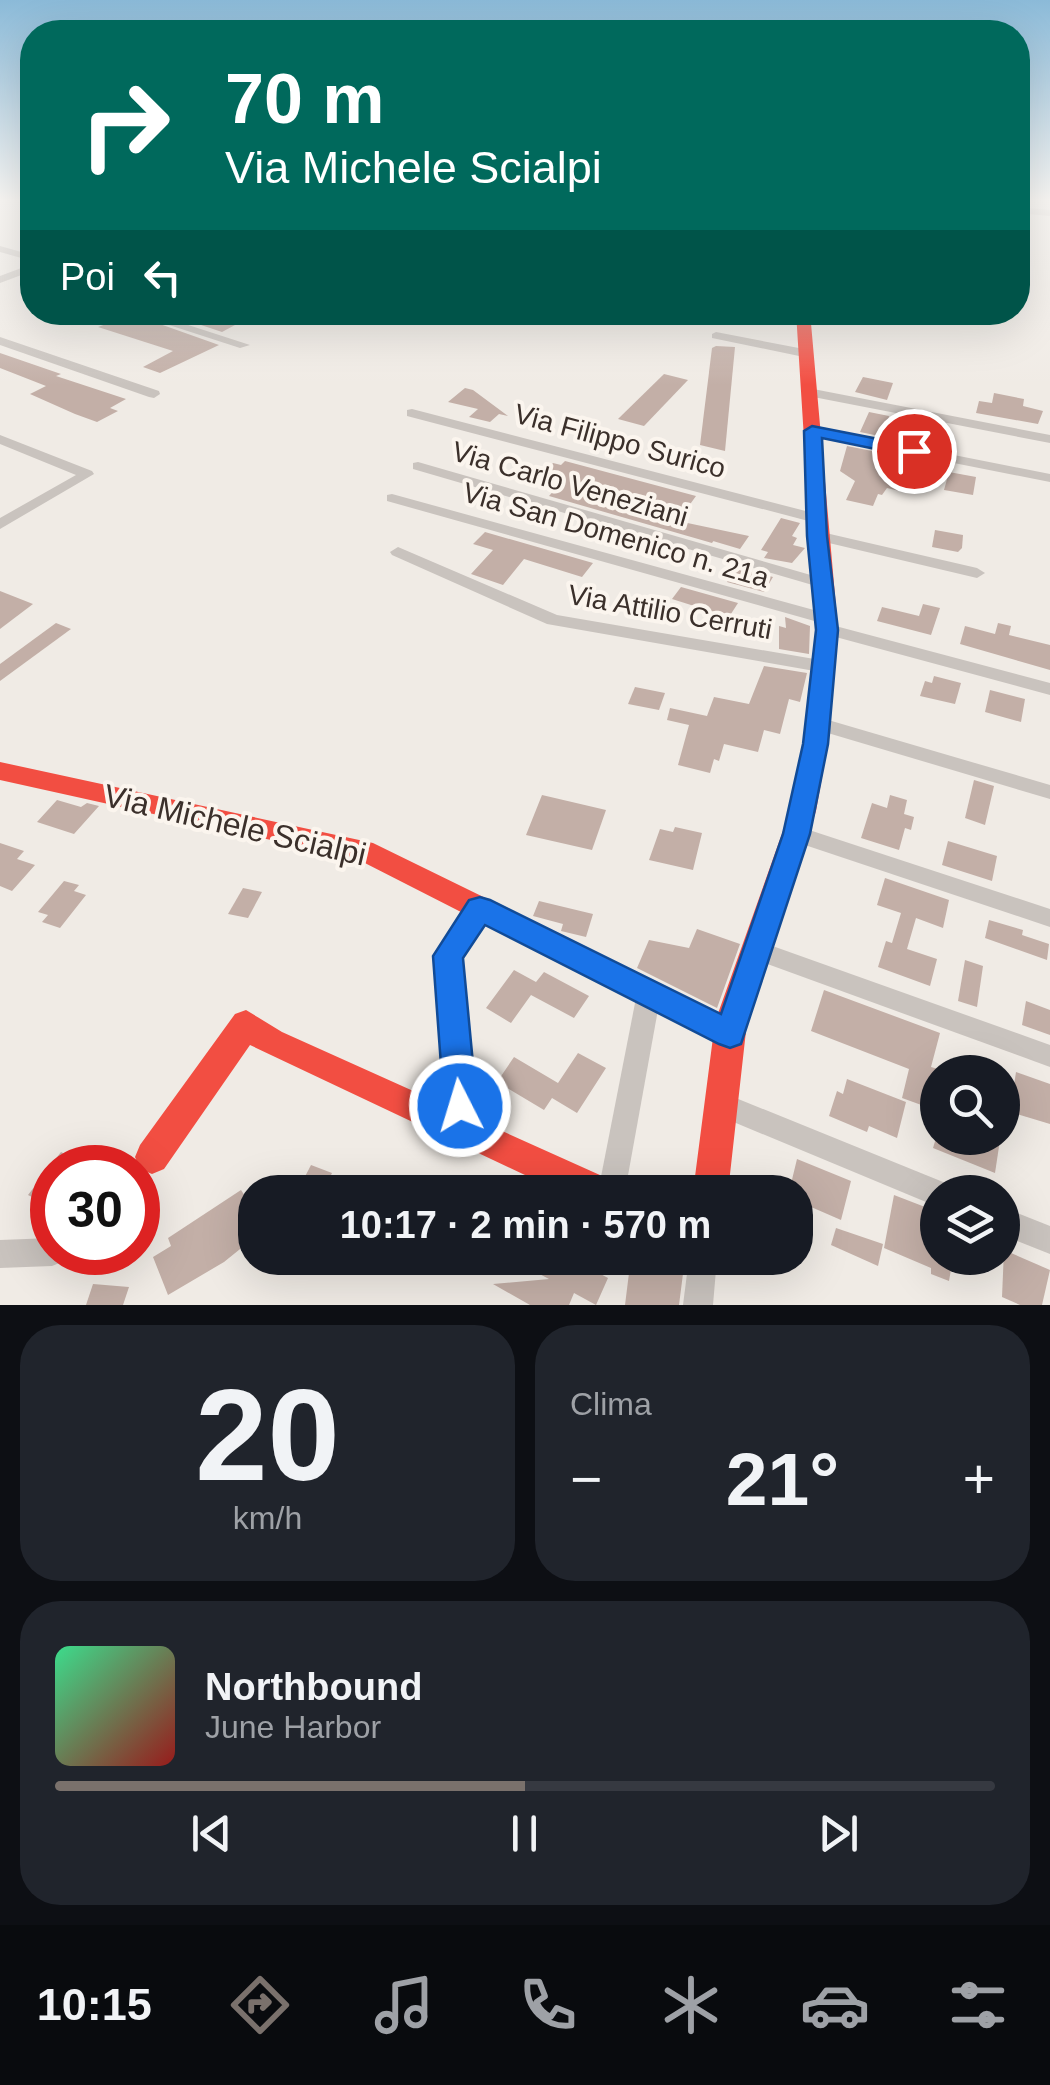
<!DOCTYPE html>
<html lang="it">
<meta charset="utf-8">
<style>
:root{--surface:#171b24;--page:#20242c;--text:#f1f3f6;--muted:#9ea1a6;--line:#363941;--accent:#7a716c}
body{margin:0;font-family:Arial,sans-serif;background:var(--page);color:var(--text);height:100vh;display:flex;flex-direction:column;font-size:38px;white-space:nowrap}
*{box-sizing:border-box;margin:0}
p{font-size:32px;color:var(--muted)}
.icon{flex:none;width:55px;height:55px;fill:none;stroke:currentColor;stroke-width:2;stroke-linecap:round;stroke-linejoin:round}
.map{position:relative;height:1305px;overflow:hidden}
.sheet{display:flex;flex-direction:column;gap:20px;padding:20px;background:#0d0f14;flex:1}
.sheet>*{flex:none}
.hud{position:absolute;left:20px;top:20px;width:1010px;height:305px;border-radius:40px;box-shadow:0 10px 40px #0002;background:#00695c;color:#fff;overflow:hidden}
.buttons{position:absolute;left:920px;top:1055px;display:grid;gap:20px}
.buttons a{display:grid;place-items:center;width:100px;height:100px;border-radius:50%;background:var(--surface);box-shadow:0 10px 40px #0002;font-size:50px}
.speed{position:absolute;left:30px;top:1145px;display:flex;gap:20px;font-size:50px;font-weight:700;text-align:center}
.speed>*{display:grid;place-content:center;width:130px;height:130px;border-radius:50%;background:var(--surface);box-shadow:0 10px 40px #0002;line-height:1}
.speed .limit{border:15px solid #d22;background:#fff;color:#111}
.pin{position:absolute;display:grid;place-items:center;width:85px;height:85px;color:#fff;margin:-42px;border:5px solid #fff;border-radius:50%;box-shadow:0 2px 10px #0007}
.me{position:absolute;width:110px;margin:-55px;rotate:355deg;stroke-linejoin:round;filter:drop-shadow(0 0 8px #0008)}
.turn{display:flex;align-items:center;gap:35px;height:210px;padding:0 40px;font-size:45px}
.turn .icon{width:130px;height:130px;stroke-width:2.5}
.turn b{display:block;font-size:70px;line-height:85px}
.then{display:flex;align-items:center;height:95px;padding:0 40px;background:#0003;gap:20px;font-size:38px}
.big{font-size:75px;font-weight:800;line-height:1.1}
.sheet .tile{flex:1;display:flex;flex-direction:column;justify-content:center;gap:15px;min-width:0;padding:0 35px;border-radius:40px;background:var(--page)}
.sheet .dial{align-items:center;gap:0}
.dial b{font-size:130px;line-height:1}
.song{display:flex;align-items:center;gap:30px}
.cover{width:120px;height:120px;border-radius:15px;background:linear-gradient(135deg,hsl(150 70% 55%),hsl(0 70% 35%))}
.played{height:10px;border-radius:5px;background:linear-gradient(90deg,var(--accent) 50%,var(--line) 50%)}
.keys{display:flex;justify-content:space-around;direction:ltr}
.heat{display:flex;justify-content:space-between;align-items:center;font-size:55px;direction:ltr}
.sheet .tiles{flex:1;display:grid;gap:20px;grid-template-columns:1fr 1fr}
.tile:last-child{grid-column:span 2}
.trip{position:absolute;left:238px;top:1175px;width:575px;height:100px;border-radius:40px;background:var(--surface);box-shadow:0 10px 40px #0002;font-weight:800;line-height:100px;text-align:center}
.tab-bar{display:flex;height:160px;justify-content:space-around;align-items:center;background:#090b0e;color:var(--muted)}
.tab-bar .icon{width:70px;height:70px}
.tab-bar .current{color:var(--accent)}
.tab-bar b{font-size:45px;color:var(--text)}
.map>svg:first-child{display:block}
.building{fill:#c3afa7}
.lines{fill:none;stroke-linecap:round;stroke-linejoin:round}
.street{fill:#c9c3be;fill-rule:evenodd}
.slow{fill:#ffcf43;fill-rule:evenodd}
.jam{fill:#f24e42;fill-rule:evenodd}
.route{fill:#1a73e8;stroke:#114b97;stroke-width:2.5}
.labels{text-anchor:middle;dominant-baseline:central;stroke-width:8;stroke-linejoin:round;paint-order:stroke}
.street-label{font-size:28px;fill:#3b302b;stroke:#fbf5ee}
.near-street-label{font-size:32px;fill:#3b302b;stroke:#fbf5ee}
</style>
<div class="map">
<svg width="1050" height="1305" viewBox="0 0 1050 1305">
<rect width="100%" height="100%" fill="#f0ebe5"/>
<g class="building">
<polygon points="79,312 126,312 219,345 160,373 143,367 173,351 98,327 106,324"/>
<polygon points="162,312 201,312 235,325 222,332"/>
<polygon points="716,346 735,347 725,451 700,445 712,348"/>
<polygon points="0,353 61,374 56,376 126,399 110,408 118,411 97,422 75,414 30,394 46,386 0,368"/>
<polygon points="664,374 688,380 644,426 618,419"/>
<polygon points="863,377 893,383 887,400 855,392"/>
<polygon points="465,388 473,390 508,416 499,414 490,422 469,417 478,409 448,402"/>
<polygon points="994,393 1024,399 1023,406 1043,411 1038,424 976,413 979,401 992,403"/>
<polygon points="869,412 889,416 888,421 906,427 936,433 932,447 860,432"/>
<polygon points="847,446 927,462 919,489 906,487 904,492 887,488 882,495 878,494 873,506 846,500 855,481 840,471"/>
<polygon points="565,461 696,496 678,521 749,536 740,549 713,541 716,537 712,543 549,496 559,485 538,479 553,463 561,465"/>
<polygon points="949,472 976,477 973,495 944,490"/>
<polygon points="781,518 800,523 792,536 797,538 793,545 805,548 792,563 764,558 768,552 761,550"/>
<polygon points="935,530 963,535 962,548 958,552 932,547"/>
<polygon points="485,532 593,563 582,577 524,559 503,585 471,574 493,550 473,544"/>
<polygon points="736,569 755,572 773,577 764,592 727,582"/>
<polygon points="681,587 738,603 729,617 672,599"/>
<polygon points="0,591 33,604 0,629"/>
<polygon points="923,604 940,608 931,635 877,621 882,607 919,616"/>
<polygon points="785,617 810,626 809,654 779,649 779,626 786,628"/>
<polygon points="56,623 71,629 0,681 0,664"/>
<polygon points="998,623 1011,626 1009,635 1050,645 1050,670 960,644 965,626 995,634"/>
<polygon points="764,666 807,673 800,702 789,699 780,734 764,730 758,752 724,744 719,761 714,759 710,773 678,765 689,725 667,720 670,708 707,716 714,697 749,704"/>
<polygon points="934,676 961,683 955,704 920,696 925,681 932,683"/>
<polygon points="635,687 665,693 659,710 628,704"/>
<polygon points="990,690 1025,699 1021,722 985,712"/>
<polygon points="974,780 994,786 985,825 965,818"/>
<polygon points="542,795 606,810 592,850 526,835"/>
<polygon points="890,795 907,800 904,814 914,817 911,830 905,828 899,850 861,838 872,803 887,808"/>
<polygon points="57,800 81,807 87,803 99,806 74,834 37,822"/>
<polygon points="675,827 702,833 693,870 649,860 660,829 673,832"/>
<polygon points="948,841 997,856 992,881 942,865"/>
<polygon points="0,843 24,851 17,859 35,865 12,891 0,886"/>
<polygon points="885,878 949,900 943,928 916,918 907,949 937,959 930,986 878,967 886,941 892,943 901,913 877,905"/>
<polygon points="64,881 79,885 74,891 86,895 60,928 42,922 48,915 38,912"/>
<polygon points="243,888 262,892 248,918 228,914"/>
<polygon points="539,901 593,914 586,937 561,931 563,924 533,916"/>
<polygon points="989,920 1023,930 1022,935 1049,944 1047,960 985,938"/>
<polygon points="697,929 740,944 717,1008 637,968 649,940 689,948"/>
<polygon points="965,960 983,966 977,1007 958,1001"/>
<polygon points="514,970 536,982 544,972 589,996 574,1018 531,995 511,1023 486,1008"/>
<polygon points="824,990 940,1033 931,1067 938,1069 938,1111 902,1098 909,1069 811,1031"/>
<polygon points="1026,1001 1050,1010 1050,1035 1022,1025"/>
<polygon points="578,1053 606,1068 577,1113 552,1098 544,1110 497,1082 514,1057 558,1083"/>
<polygon points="1016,1072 1050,1084 1050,1124 1010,1112"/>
<polygon points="847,1079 906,1102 897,1138 869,1126 867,1132 829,1116 837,1091 843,1094"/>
<polygon points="936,1138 1000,1140 995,1173 933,1148"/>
<polygon points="61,1152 92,1168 52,1168 52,1207 28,1195"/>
<polygon points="797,1159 851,1181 841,1220 795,1200 795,1192 789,1192"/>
<polygon points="311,1165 332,1173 323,1192 297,1192"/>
<polygon points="255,1188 255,1237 224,1262 168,1295 153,1257 171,1246 168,1238 241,1190 245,1196"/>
<polygon points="894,1195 938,1212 938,1258 953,1258 949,1281 931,1274 931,1268 884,1248"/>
<polygon points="836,1228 883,1244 878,1266 831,1245"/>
<polygon points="1004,1250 1050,1270 1042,1305 1020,1305 1002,1297"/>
<polygon points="570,1258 590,1258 586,1266 608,1278 596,1305 574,1293 569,1305 530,1305 493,1284 549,1279 532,1270 565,1268"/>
<polygon points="638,1258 685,1258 679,1305 625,1305 629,1273 636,1275"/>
<polygon points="93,1284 129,1287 123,1305 86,1305"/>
</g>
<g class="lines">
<g class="street">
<polygon points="1018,207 1050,210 1050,216 1018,213"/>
<polygon points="0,246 32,255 32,261 0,252"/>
<polygon points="32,264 32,271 0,283 0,276"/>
<polygon points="129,312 148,312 250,345 240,348"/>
<polygon points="716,332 804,349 810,353 804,357 712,338 712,334"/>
<polygon points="0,337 159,391 160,394 154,398 149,397 0,345"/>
<polygon points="808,388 1050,435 1050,443 803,395 803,389"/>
<polygon points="412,409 821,515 824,518 816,523 407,416 407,410"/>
<polygon points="813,427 1050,474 1050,482 808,434 808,428"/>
<polygon points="0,435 92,471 94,474 0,529 0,518 76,475 0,444"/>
<polygon points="418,462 828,580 830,583 828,586 816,586 413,469 413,463"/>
<polygon points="392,494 832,615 834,619 828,624 1050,683 1050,695 821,633 818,629 825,624 387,501 387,495"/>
<polygon points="817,531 977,568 985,573 977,578 812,539 809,536"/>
<polygon points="398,547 557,615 826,661 835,667 826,673 547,624 392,555 390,552"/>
<polygon points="818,717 1050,785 1050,799 811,728 809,723 811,718"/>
<polygon points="797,826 1050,909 1050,927 790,840 787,834 790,828"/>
<polygon points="480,899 488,902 491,908 460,958 475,1128 471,1137 462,1141 453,1137 449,1128 437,956 472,902"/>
<polygon points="756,940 1050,1045 1050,1067 748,957 745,950 748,943"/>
<polygon points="649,983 657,986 661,993 625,1192 598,1192 637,993 641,986"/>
<polygon points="721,1092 948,1184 951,1192 938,1192 938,1207 712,1113 708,1104 712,1095"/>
<polygon points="1002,1207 1050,1226 1050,1254 1002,1235"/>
<polygon points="52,1238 52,1252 66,1252 62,1262 52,1266 0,1268 0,1240"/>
<polygon points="689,1258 717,1258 713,1305 683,1305"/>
</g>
<polygon class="slow" points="607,959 741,1024 746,1034 741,1044 730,1048 719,1044 596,981 592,972 596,963"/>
<g class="jam">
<polygon points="796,312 810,312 838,629 828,744 816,811 747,1022 728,1192 693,1192 715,1022 790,811 804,744 816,629"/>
<polygon points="0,762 373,843 618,963 622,972 618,981 607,985 596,981 357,859 0,780"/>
<polygon points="246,1010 282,1032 611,1180 616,1192 561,1192 250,1045 164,1169 152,1174 140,1169 135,1157 140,1145 235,1014"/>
</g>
</g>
<linearGradient id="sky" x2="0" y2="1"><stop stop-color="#8bbad8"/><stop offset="0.52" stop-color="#f8f6f3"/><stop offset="1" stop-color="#f8f6f3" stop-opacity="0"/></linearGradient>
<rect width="1050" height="385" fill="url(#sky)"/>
<polygon class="route" points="812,426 914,446 923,451 914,457 822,438 827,536 838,630 828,744 810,834 741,1044 730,1048 719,1044 485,925 463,958 477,1106 472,1118 460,1122 448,1118 444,1106 433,956 469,900 480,897 490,900 721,1014 783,834 803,744 816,630 807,536 804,431"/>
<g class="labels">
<g class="street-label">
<text transform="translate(620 441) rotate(15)">Via Filippo Surico</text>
<text transform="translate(570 484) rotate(16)">Via Carlo Veneziani</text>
<text transform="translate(616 535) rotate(16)">Via San Domenico n. 21a</text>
<text transform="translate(670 612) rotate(10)">Via Attilio Cerruti</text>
</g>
<g class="near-street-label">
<text transform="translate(235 825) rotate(13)">Via Michele Scialpi</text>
</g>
</g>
</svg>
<div class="buttons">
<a><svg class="icon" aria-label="search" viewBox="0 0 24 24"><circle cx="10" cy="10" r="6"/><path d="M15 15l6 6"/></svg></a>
<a><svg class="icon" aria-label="layers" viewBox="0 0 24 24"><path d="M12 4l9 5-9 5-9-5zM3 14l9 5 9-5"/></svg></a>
</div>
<div class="speed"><div class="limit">30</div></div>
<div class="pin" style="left:914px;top:451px;background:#d93025"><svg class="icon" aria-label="arrive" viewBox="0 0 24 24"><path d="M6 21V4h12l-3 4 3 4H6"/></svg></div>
<svg class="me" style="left:460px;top:1106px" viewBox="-20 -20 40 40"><circle r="17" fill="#1a73e8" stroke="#fff" stroke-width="3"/><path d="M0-11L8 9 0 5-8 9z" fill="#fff"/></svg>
<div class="trip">10:17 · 2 min · 570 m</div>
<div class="hud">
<div class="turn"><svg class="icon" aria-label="right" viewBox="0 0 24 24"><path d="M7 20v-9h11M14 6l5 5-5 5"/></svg><div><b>70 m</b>Via Michele Scialpi</div></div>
<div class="then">Poi<svg class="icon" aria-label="left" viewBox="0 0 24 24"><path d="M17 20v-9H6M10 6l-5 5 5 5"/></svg></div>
</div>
</div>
<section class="sheet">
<div class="tiles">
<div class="tile dial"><b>20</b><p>km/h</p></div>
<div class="tile"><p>Clima</p>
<div class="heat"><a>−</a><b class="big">21°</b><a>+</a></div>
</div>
<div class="tile">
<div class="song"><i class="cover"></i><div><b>Northbound</b><p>June Harbor</p></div></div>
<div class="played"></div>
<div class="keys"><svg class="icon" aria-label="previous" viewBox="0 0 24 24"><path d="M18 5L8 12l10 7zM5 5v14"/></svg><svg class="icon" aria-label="pause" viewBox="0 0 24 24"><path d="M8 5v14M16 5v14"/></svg><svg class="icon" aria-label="next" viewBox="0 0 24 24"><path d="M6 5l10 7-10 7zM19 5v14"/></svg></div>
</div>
</div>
</section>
<nav class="tab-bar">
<b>10:15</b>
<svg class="icon current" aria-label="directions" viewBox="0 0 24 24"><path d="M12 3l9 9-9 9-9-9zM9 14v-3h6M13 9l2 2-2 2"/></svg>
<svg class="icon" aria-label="music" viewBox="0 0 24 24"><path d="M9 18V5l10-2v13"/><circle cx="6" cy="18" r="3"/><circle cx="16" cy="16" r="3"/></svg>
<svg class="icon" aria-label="phone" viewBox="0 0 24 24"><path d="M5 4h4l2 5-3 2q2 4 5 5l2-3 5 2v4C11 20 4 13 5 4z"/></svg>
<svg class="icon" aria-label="climate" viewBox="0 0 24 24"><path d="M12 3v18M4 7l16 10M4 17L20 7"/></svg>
<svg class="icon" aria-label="car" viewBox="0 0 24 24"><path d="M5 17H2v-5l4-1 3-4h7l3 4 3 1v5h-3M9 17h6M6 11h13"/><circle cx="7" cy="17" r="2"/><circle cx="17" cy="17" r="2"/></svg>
<svg class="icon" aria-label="filters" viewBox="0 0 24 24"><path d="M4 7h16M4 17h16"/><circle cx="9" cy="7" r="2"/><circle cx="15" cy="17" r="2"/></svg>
</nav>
